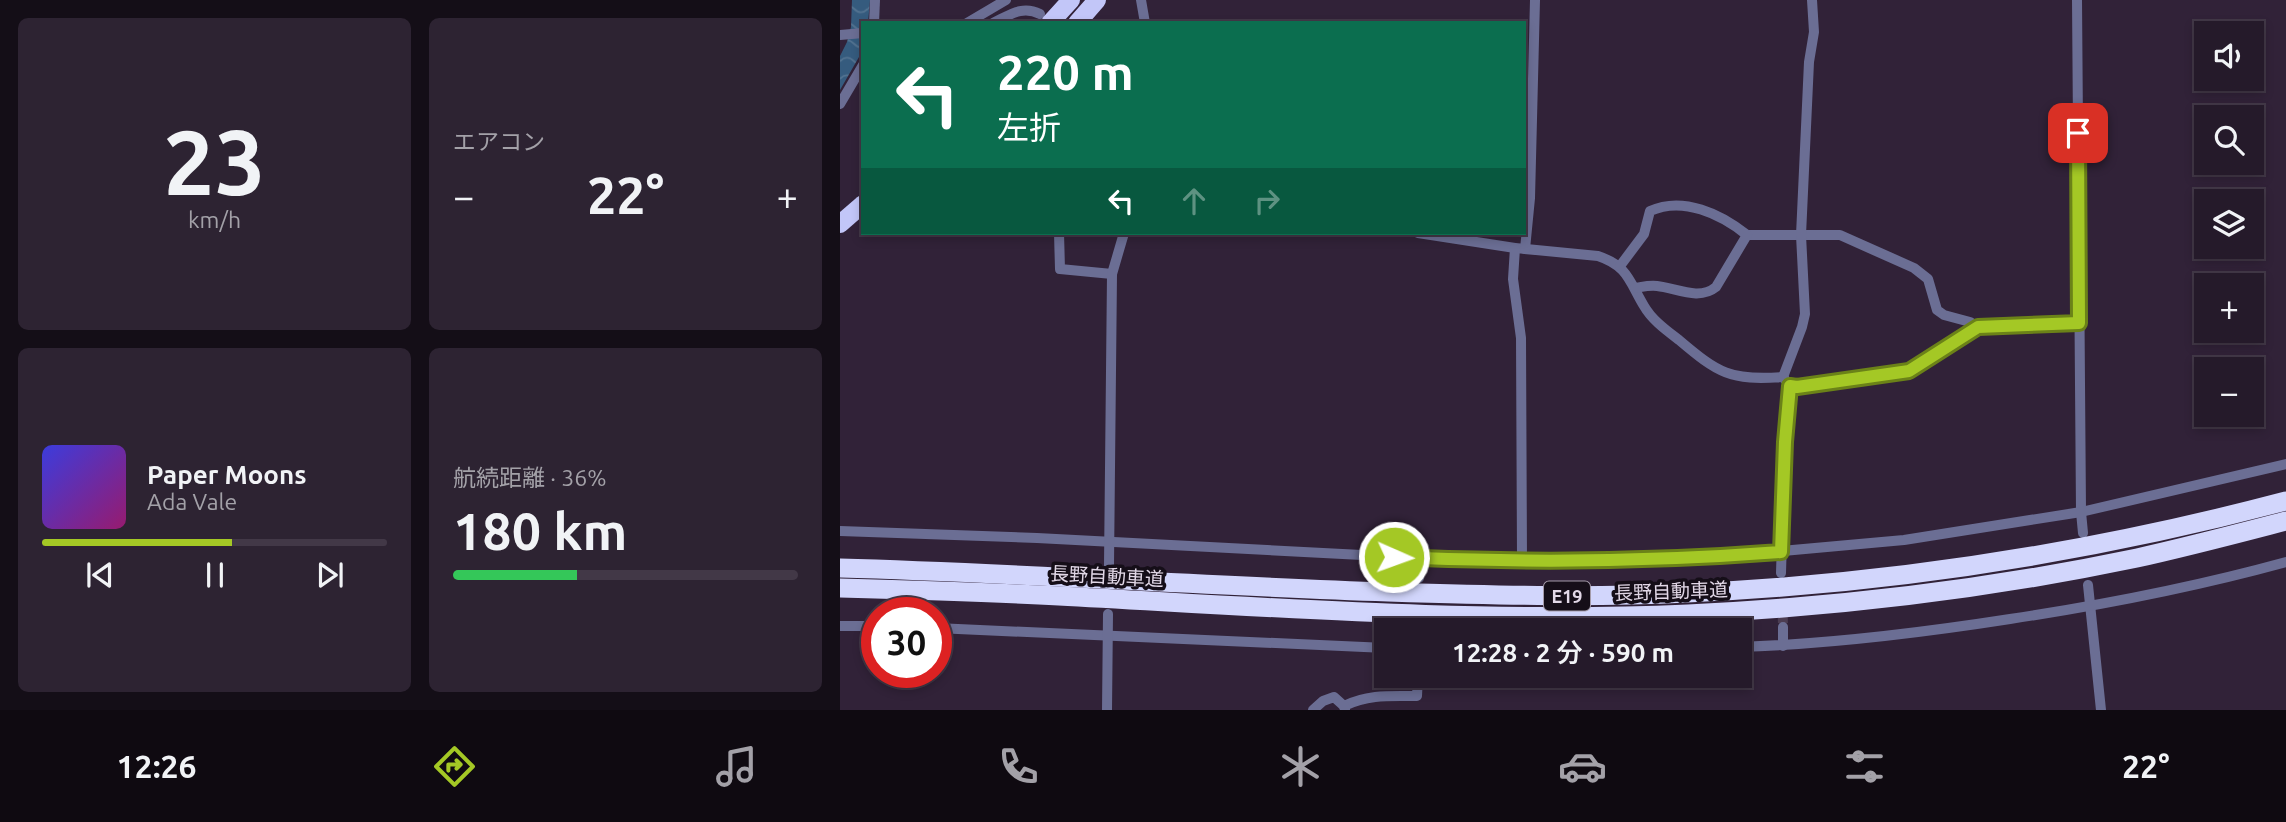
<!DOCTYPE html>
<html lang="ja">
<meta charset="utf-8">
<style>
:root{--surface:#251a2a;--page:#2d2332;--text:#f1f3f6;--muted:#a3a1a8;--line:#423847;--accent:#a4c825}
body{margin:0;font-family:Ubuntu,"Noto Sans JP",sans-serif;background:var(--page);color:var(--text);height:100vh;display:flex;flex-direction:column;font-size:26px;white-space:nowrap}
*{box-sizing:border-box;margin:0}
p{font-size:23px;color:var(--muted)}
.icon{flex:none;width:38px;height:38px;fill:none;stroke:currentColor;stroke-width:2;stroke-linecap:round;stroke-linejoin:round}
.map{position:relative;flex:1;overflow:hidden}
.side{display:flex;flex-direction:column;gap:18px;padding:18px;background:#140e17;width:840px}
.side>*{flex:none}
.guide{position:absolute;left:21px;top:21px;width:665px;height:214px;border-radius:0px;box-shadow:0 4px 10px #0003,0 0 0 2px var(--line);background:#0b6e4f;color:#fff;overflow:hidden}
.controls{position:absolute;left:1354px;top:21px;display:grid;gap:14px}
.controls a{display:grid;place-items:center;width:70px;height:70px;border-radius:0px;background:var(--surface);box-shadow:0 4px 10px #0003,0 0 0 2px var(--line);font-size:35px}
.speed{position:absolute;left:21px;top:597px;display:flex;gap:14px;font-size:35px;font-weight:700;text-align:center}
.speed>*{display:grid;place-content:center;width:91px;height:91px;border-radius:50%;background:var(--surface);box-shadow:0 4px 10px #0003,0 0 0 2px var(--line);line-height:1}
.speed .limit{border:10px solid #d22;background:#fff;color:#111}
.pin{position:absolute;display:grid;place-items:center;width:60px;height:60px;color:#fff;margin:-30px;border-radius:14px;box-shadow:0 4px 10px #0006}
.me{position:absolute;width:77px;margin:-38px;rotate:92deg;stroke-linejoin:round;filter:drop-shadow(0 0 5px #0008)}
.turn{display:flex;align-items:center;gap:24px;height:147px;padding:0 21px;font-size:32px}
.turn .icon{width:91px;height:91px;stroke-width:2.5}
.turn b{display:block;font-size:49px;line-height:60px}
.lanes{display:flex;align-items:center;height:66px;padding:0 21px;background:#0003;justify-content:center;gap:35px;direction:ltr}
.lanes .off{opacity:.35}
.big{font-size:52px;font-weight:600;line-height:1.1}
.side .card{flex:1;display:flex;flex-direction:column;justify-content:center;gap:10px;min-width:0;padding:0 24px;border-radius:10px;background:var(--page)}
.side .dial{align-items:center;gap:0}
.dial b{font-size:91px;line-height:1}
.song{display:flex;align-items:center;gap:21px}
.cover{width:84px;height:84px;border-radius:10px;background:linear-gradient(135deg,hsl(240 70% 55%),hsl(320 70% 35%))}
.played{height:7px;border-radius:4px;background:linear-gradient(90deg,var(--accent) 55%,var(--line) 55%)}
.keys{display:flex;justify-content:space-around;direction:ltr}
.heat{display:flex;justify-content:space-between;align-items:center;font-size:38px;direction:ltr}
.charge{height:10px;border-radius:5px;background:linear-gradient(90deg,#34c759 36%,var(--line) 0)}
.side .tiles{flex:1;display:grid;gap:18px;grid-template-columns:repeat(2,1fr)}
.trip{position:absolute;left:534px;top:618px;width:378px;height:70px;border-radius:0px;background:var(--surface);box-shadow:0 4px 10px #0003,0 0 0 2px var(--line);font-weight:600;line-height:70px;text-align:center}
.tabs{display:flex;height:112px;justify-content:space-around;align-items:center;background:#0f0a11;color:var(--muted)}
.tabs .icon{width:49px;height:49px}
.tabs .on{color:var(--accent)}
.tabs b{font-size:32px;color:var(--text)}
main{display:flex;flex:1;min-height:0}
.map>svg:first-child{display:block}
.water{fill:url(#water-waves)}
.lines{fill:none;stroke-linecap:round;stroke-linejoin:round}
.minor-tunnel{stroke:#4c3d52;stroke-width:10;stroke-dasharray:10 5;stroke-linecap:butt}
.minor{stroke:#6b6e94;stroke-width:10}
.trunk{stroke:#c2c6f8;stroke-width:18}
.motorway{stroke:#d2d6fc;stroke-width:19}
.route-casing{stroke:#6b8218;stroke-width:18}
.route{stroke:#a4c825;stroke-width:12}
.labels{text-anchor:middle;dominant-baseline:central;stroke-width:7;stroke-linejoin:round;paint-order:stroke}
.shield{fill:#150e18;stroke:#a49ba9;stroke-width:2}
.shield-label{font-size:18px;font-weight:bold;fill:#e2d8e7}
.street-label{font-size:19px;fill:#e2d8e7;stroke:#150e18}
</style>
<main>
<section class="side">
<div class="tiles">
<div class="card dial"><b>23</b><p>km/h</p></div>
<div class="card"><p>エアコン</p>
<div class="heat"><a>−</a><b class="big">22°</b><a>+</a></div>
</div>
<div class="card">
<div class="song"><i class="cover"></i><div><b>Paper Moons</b><p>Ada Vale</p></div></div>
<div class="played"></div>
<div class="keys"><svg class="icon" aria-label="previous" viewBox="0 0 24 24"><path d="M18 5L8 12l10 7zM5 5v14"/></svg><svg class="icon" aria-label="pause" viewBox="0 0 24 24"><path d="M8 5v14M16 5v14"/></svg><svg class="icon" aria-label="next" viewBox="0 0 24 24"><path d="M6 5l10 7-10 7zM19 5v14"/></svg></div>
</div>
<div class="card"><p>航続距離 · 36%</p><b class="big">180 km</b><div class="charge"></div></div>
</div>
</section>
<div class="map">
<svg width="1446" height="710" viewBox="0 0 1446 710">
<defs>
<pattern id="water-waves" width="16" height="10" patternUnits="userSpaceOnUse" patternTransform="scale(1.75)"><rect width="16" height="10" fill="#355b7e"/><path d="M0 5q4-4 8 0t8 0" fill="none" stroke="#527290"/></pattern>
</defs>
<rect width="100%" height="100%" fill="#312238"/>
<polygon class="water" points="12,0 30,0 28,23 23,23 23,50 0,90 0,56 7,42 11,27"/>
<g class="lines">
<g class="minor-tunnel">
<polyline points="942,583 943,627"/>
<polyline points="578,630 579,588"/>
</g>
<g class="minor">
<polyline points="301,0 305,23"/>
<polyline points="1237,0 1241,512 1243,533"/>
<polyline points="34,23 35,0"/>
<polyline points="127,23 166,0"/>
<path d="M 153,23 C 170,15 182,5 200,14"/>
<polyline points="0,35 23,33"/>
<polyline points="0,104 23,65"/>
<polyline points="219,233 220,269 272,274"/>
<path d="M 578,233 L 675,248 L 758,256 C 788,266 789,281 804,306 C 812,320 826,330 839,340 C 878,373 890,381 943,377 L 950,386 L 957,387 L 1069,371 L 1138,327 L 1239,323"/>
<polyline points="907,235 1000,235 1074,268 1088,279 1097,310 1104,315 1130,322 1138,327"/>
<polyline points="675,248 673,279 681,338 682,560"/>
<polyline points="685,249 690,198 695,0"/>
<path d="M 780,266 L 804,234 L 810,211 C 843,196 881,214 907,235 L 876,287 C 859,301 836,288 817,286 C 809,285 802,287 795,288"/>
<polyline points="943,377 962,327 965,314 961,235 969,62 974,32 972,0"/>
<polyline points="0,531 197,538 580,558 758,561 887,556 1064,540 1241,512 1446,464"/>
<polyline points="269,565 272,274 284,233"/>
<polyline points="941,573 945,442 950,386"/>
<polyline points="579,578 580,558"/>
<polyline points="1248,585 1261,710"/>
<polyline points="0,626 37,626"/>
<polyline points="96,628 546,648"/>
<polyline points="943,646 943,627"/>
<path d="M 900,647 C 990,644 1080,633 1170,619 C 1262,605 1355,587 1446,562"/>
<path d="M 504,706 C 528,694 551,696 577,696 L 578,676"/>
<polyline points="267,710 268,614"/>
<polyline points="473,710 483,701 494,697 504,706 505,710"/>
</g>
<g class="trunk">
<polyline points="210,23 231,0"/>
<polyline points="237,23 257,0"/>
<polyline points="0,224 23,204"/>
</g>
<g class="motorway">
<path d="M 0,568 C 183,573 365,586 548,592 C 648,595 748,598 847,593 C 1051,584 1249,553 1446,501"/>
<path d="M 0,588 C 73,590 146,592 219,596 C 428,607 638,623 848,614 C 998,607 1149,589 1297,558 C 1347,547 1396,534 1446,521"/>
</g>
</g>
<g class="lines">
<defs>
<path id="route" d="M 554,557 C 683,563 812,562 941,552 L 945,442 L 950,386 L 957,387 L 1069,371 L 1138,327 L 1239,323 L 1238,133"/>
</defs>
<use href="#route" class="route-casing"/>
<use href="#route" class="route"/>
</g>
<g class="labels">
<rect class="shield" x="704" y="581.5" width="46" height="29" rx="5"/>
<g class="shield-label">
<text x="727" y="596">E19</text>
</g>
<g class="street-label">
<text transform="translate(267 576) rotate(3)">長野自動車道</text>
<text transform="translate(831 591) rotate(-2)">長野自動車道</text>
</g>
</g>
</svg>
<div class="controls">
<a><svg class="icon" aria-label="sound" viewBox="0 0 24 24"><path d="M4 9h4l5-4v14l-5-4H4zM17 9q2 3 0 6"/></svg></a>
<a><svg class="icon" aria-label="search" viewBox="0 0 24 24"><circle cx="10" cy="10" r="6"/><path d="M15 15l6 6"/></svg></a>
<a><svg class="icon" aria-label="layers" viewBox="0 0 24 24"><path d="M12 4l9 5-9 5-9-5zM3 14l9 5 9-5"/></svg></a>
<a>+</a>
<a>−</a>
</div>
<div class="speed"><div class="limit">30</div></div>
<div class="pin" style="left:1238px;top:133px;background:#d93025"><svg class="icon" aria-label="arrive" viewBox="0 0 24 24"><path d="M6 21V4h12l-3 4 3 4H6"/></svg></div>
<svg class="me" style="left:554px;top:557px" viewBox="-20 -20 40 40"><circle r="17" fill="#a4c825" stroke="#fff" stroke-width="3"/><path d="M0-11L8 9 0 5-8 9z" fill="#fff"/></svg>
<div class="trip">12:28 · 2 分 · 590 m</div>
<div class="guide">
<div class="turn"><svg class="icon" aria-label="left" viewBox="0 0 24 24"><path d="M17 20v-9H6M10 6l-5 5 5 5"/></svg><div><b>220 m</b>左折</div></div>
<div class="lanes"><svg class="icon" aria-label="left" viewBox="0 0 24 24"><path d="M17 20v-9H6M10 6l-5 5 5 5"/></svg><svg class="icon off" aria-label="ahead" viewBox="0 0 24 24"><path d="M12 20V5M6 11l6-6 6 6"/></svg><svg class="icon off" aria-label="right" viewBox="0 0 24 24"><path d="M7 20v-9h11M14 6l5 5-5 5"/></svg></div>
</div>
</div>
</main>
<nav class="tabs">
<b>12:26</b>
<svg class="icon on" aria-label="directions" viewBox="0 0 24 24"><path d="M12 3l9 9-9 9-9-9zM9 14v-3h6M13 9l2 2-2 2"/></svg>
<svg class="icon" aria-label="music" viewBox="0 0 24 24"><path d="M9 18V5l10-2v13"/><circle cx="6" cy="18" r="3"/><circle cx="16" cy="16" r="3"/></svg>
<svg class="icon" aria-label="phone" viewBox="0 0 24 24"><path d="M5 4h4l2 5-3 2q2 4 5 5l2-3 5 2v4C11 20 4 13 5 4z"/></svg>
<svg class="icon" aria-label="climate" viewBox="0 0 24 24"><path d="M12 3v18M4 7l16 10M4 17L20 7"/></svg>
<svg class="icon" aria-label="car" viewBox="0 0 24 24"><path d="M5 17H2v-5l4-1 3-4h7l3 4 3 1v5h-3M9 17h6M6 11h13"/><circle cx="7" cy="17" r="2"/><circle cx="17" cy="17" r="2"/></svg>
<svg class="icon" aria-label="filters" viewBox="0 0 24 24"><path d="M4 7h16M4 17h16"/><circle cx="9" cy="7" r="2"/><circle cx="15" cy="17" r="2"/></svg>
<b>22°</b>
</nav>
